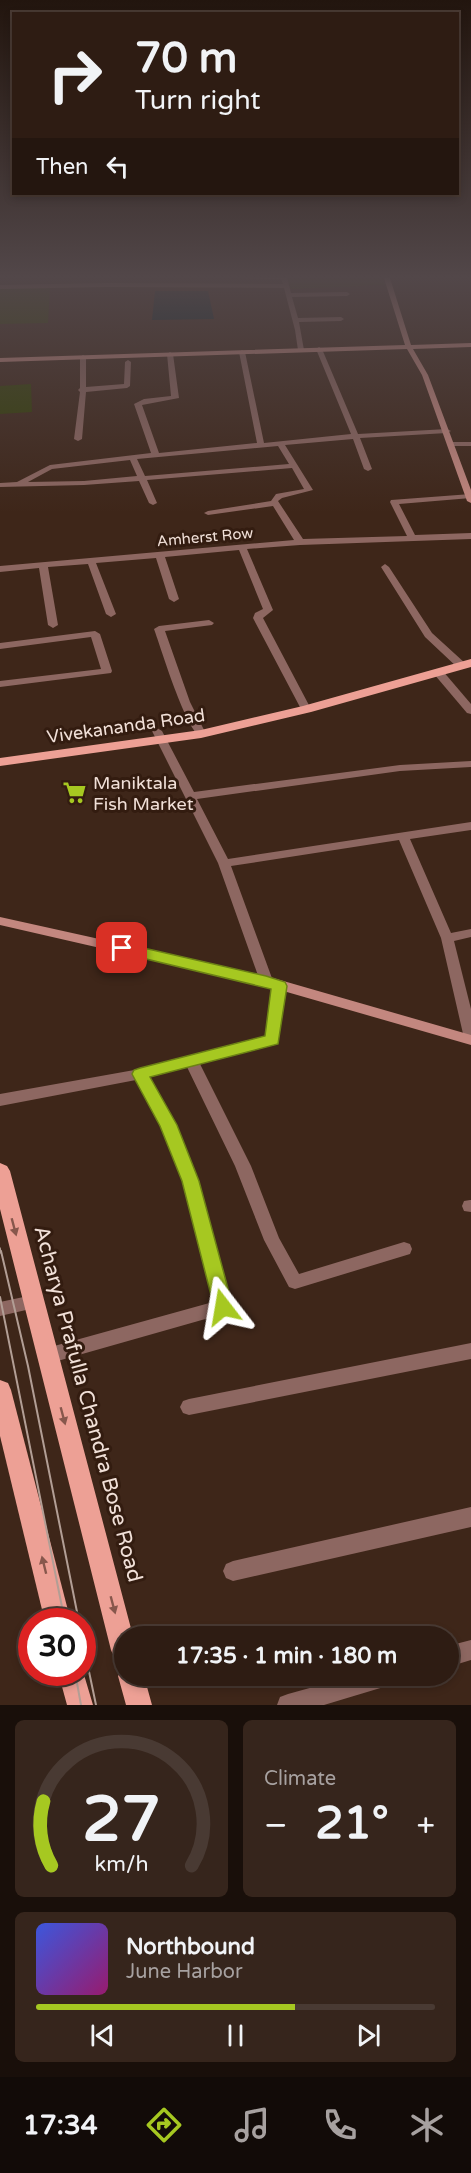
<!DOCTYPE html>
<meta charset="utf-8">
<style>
:root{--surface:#2e1c13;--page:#36251c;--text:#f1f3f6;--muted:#a7a1a0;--line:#493a33;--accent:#a6c821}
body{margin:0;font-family:"Varela Round",sans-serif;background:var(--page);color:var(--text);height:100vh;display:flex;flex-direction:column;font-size:22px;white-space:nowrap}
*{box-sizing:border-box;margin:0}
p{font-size:20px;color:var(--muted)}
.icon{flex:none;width:33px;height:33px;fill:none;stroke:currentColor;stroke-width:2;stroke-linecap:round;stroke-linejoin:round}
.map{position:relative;height:1705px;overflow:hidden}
.sheet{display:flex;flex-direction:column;gap:15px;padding:15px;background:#190f0a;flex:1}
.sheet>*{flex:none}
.top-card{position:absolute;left:12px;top:12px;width:447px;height:183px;border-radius:0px;box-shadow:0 3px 9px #0003,0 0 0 2px var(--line);background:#2e1c13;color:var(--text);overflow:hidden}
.speed{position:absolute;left:18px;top:1608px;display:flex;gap:12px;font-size:30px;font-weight:700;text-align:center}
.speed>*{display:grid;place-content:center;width:78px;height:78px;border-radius:50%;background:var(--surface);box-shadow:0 3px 9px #0003,0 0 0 2px var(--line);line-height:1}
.speed .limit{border:9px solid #d22;background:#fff;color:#111}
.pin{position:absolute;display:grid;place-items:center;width:51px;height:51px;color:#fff;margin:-26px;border-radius:12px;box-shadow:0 3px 9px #0006}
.me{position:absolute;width:66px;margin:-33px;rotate:346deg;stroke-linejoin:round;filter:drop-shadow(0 0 4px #0008)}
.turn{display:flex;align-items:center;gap:21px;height:126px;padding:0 24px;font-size:27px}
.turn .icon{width:78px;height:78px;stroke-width:2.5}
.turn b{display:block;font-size:42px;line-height:51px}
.then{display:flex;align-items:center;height:57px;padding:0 24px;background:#0003;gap:12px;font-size:22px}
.big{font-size:45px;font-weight:700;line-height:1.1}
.sheet .widget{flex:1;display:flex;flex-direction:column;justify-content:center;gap:9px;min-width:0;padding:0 21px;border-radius:9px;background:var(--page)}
.sheet .dial{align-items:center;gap:0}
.dial svg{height:156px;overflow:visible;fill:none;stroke:var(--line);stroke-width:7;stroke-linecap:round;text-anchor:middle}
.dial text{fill:var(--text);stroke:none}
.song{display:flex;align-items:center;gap:18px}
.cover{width:72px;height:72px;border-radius:9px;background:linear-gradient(135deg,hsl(230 70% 55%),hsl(320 70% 35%))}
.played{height:6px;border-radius:3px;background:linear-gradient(90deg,var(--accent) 65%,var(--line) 65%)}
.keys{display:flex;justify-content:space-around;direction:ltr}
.heat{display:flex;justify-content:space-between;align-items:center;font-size:33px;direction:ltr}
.sheet .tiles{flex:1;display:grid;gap:15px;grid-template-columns:1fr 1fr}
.widget:last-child{grid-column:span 2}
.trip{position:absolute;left:114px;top:1626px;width:345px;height:60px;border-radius:30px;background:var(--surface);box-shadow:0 3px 9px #0003,0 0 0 2px var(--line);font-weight:700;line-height:60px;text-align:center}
.menu{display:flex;height:96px;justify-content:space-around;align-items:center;background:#120b08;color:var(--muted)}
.menu .icon{width:42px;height:42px}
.menu .selected{color:var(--accent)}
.menu b{font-size:27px;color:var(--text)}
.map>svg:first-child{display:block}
.green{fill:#323e05}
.water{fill:#00212b}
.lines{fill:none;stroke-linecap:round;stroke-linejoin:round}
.street{fill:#8d6761;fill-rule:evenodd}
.secondary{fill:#c3877f;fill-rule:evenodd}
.primary{fill:#eda095;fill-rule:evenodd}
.tram-far1{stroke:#b29e95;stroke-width:1.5}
.tram{stroke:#b29e95;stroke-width:2}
.oneway{fill:#87574c}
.route{fill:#a6c821;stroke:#6c8215;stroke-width:1.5}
.labels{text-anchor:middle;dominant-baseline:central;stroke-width:6;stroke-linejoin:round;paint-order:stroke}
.far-street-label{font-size:15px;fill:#f1e0d8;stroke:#331c10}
.street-label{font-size:18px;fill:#f1e0d8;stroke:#331c10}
.poi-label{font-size:18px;fill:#f1e0d8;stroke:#331c10;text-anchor:start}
.near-street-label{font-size:21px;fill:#f1e0d8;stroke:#331c10}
</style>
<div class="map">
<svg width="471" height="1705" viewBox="0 0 471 1705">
<rect width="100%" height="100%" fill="#3e2619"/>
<g class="green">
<polygon points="286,275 381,275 385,285 291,289"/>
<polygon points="0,287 50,287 48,323 0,324"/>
<polygon points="31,384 32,412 0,414 0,386"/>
</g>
<polygon class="water" points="155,291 208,291 214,319 152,320"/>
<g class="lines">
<g class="street">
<polygon points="191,275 284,275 287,277 291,293 347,292 350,294 347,296 292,297 298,318 341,317 344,319 341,321 299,322 304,350 301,352 298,350 295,330 284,288 107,287 0,289 0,285 107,283 283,284 281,279 194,277"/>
<path d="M 319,347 L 322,349 L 358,434 L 447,429 L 451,431 L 447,433 L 360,438 L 372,469 L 368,471 L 364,469 L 353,439 L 285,445 L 313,490 L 282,498 L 278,501 L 303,539 L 407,536 L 390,502 L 391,500 L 471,494 L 471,498 L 399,504 L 415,535 L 471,533 L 471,539 L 300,545 L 247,549 L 273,610 L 263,618 L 311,709 L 310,711 L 302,711 L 301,709 L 253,618 L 255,613 L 263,609 L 239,550 L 165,557 L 179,599 L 174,602 L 169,599 L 156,558 L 96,563 L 116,614 L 111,617 L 106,614 L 88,564 L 48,567 L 58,625 L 53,628 L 48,625 L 39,568 L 0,572 L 0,566 L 294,540 L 273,506 L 208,515 L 204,513 L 208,511 L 271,501 L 276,494 L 304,489 L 292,468 L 147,480 L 157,503 L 153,505 L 149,503 L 139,481 L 84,485 L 0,487 L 0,483 L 17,482 L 50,465 L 151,453 L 134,404 L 144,399 L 171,396 L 167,354 L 170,352 L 173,354 L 179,398 L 142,405 L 159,453 L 257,443 L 239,352 L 242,350 L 245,352 L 264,443 L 351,434 L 316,349 ZM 278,446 L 289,464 L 145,476 L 137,459 ZM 130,460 L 137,476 L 84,481 L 28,482 L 52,469 Z"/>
<polygon points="83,355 86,357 86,387 124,384 125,362 128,360 131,362 130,386 127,388 86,392 82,439 78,441 74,439 80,392 78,390 80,388 80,357"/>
<rect x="449" y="442" width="22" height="4"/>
<polygon points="385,564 389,567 432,633 466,664 466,668 458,668 425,637 381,567"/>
<path d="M 209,620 L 214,623 L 212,625 L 165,631 L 190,702 L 206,734 L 201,737 C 186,731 161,648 154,629 L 159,626 Z"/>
<polygon points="95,631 100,634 112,671 111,673 0,687 0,681 101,669 91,637 0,649 0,643"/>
<polygon points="438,669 442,670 471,704 471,714 467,713 434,674 433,672"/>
<polygon points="157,728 162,731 194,792 400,765 471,761 471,767 400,771 197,799 228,859 471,822 471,830 410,839 451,933 471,929 471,937 454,941 471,1009 471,1043 466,1042 464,1038 441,938 399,840 231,866 273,981 271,984 261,984 218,863 152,731"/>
<polygon points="279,981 284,983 286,986 277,1044 200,1064 251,1166 279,1238 299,1274 404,1242 410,1244 412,1249 410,1254 295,1289 289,1287 264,1240 235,1166 187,1067 149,1077 175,1125 199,1181 231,1307 229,1312 223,1314 47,1364 41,1362 38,1356 41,1350 47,1348 213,1302 183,1181 161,1125 136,1080 0,1106 0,1094 140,1069 265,1037 272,986 274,983"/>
<polygon points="470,1200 471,1200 471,1212 464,1211 462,1206 464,1201"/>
<polygon points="33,1295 39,1297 41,1302 39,1307 0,1316 0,1302"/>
<polygon points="471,1343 471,1359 189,1415 183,1413 180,1407 183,1401 189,1399"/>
<polygon points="471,1507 471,1527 233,1581 226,1578 223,1571 226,1564 233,1561"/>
<polygon points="471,1640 471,1660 448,1667 448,1646"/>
<polygon points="353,1676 397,1676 394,1683 387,1686 324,1705 277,1705 280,1697 288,1694"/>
</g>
<g class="secondary">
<polygon points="383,275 389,275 411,345 471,343 471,347 413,349 428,375 471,490 471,503 467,501 422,375 407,349 0,362 0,358 405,345"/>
<polygon points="0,917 266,976 471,1035 471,1045 266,986 0,925"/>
</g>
<g class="primary">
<polygon points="471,659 471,667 311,712 201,738 0,766 0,758 201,730 303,706"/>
<polygon points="0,1163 7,1166 10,1171 133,1636 124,1636 124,1663 115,1659 111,1650 0,1209"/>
<polygon points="0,1380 8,1383 11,1390 71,1622 45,1622 0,1436"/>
<polygon points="124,1666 124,1676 144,1676 152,1705 126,1705 118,1676"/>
<polygon points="82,1668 93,1705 67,1705 58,1672 82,1672"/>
</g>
<polyline class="tram-far1" points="0,1248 1,1253"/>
<g class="tram">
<polyline points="1,1251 28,1366 79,1622"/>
<polyline points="0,1297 65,1622"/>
<polyline points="82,1638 96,1705"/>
<polyline points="75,1672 81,1705"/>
</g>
</g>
<defs><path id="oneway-solid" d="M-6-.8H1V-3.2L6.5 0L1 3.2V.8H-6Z" transform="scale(1.5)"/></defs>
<g class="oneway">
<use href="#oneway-solid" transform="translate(14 1227) rotate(75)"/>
<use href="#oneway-solid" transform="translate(63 1416) rotate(75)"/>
<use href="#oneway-solid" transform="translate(44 1565) rotate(-104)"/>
<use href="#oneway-solid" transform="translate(113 1605) rotate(75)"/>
</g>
<linearGradient id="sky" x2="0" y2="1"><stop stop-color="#22150e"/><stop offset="0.54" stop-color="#524749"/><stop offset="1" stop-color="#524749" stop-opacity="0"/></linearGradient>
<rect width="471" height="513" fill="url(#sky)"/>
<polygon class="route" points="122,943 266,976 285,982 287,986 278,1044 150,1077 177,1125 199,1181 233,1307 230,1313 223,1315 216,1313 214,1307 182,1181 160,1126 132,1074 134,1070 140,1068 265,1036 271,989 117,952 114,948 117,945"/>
<defs>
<symbol id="supermarket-bare" viewBox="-9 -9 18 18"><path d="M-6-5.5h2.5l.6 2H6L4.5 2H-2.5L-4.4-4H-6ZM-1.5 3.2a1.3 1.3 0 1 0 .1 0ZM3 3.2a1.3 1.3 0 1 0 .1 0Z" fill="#a6c821" stroke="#331c10" stroke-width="2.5" paint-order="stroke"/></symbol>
</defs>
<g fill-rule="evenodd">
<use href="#supermarket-bare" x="58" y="776" width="33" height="33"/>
</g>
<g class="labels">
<g class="far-street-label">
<text transform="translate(205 537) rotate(-5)">Amherst Row</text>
</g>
<g class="street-label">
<text transform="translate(126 726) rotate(-8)">Vivekananda Road</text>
</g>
<g class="poi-label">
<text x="93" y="783">Maniktala<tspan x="93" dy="21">Fish Market</tspan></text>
</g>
<g class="near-street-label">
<text transform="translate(88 1404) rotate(75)">Acharya Prafulla Chandra Bose Road</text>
</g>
</g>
</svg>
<div class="speed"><div class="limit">30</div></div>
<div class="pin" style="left:122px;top:948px;background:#d93025"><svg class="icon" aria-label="arrive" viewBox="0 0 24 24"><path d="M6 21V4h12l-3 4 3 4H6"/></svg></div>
<svg class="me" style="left:223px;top:1307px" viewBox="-20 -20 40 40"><path d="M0-17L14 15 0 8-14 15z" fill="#a6c821" stroke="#fff" stroke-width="4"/></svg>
<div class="trip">17:35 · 1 min · 180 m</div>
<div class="top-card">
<div class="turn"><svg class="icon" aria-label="right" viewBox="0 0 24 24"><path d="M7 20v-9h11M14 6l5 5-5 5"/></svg><div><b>70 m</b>Turn right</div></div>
<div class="then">Then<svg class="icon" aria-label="left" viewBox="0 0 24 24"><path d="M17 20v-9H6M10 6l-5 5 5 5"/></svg></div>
</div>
</div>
<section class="sheet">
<div class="tiles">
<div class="widget dial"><svg viewBox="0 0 100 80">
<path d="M14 69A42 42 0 1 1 86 69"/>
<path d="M14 69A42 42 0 0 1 10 36" stroke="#a6c821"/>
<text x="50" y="56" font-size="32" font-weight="700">27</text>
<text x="50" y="72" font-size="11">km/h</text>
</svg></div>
<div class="widget"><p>Climate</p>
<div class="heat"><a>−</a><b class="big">21°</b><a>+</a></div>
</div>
<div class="widget">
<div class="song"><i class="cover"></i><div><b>Northbound</b><p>June Harbor</p></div></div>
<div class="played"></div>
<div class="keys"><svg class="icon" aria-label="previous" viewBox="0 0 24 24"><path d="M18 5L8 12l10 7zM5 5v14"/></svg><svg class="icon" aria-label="pause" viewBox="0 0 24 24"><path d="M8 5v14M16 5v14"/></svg><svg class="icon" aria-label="next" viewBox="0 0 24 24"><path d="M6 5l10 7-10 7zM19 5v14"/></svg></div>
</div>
</div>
</section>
<nav class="menu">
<b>17:34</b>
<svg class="icon selected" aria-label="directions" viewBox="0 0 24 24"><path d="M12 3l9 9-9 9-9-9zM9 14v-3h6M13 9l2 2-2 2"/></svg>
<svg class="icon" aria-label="music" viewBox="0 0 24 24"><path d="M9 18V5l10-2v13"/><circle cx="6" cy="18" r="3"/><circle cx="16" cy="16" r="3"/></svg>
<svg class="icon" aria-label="phone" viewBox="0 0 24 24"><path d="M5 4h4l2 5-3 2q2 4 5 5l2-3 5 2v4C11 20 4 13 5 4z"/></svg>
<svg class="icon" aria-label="climate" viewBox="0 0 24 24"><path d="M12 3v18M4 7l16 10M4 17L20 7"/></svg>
</nav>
